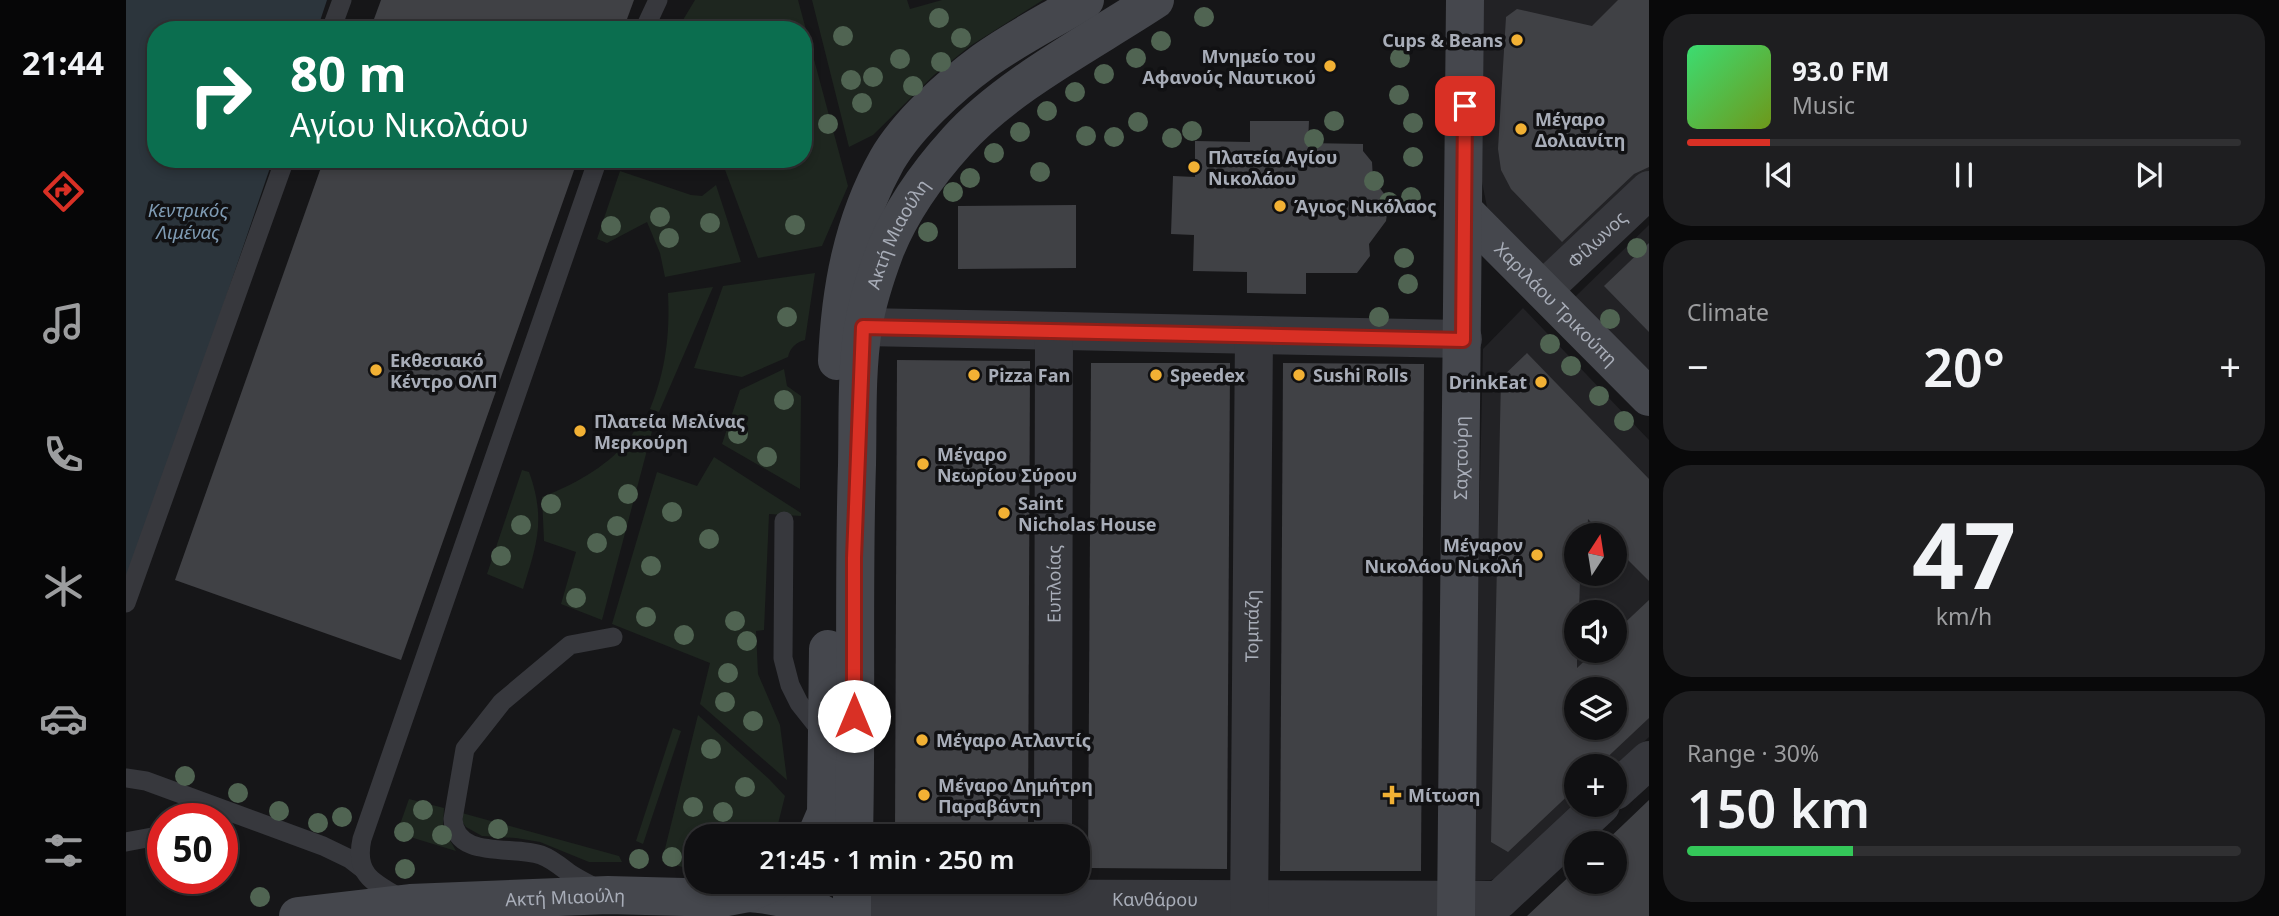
<!DOCTYPE html>
<meta charset="utf-8">
<style>
:root{--surface:#101012;--page:#1e1e20;--text:#f1f3f6;--muted:#9c9d9f;--line:#303032;--accent:#d93025}
body{margin:0;font-family:"Noto Sans",sans-serif;background:var(--page);color:var(--text);height:100vh;display:flex;flex-direction:column;font-size:26px;white-space:nowrap}
*{box-sizing:border-box;margin:0}
p{font-size:23px;color:var(--muted)}
.icon{flex:none;width:38px;height:38px;fill:none;stroke:currentColor;stroke-width:2;stroke-linecap:round;stroke-linejoin:round}
.map{position:relative;flex:1;overflow:hidden}
.panel{display:flex;flex-direction:column;gap:14px;padding:14px;background:#09090a;width:630px}
.panel>*{flex:none}
.top-card{position:absolute;left:21px;top:21px;width:665px;height:147px;border-radius:28px;box-shadow:0 4px 10px #0003,0 0 0 2px var(--line);background:#0b6e4f;color:#fff;overflow:hidden}
.needle{width:46px;rotate:12deg}
.buttons{position:absolute;left:1438px;top:523px;display:grid;gap:14px}
.buttons a{display:grid;place-items:center;width:63px;height:63px;border-radius:50%;background:var(--surface);box-shadow:0 4px 10px #0003,0 0 0 2px var(--line);font-size:35px}
.speed{position:absolute;left:21px;top:803px;display:flex;gap:14px;font-size:35px;font-weight:700;text-align:center}
.speed>*{display:grid;place-content:center;width:91px;height:91px;border-radius:50%;background:var(--surface);box-shadow:0 4px 10px #0003,0 0 0 2px var(--line);line-height:1}
.speed .limit{border:10px solid #d22;background:#fff;color:#111}
.pin{position:absolute;display:grid;place-items:center;width:60px;height:60px;color:#fff;margin:-30px;border-radius:14px;box-shadow:0 4px 10px #0006}
.me{position:absolute;width:77px;margin:-38px;rotate:0deg;stroke-linejoin:round;filter:drop-shadow(0 0 5px #0008)}
.turn{display:flex;align-items:center;gap:24px;height:147px;padding:0 28px;font-size:32px}
.turn .icon{width:91px;height:91px;stroke-width:2.5}
.turn b{display:block;font-size:49px;line-height:60px}
.big{font-size:52px;font-weight:600;line-height:1.1}
.panel .widget{flex:1;display:flex;flex-direction:column;justify-content:center;gap:10px;min-width:0;padding:0 24px;border-radius:28px;background:var(--page)}
.panel .dial{align-items:center;gap:0}
.dial b{font-size:91px;line-height:1}
.song{display:flex;align-items:center;gap:21px}
.cover{width:84px;height:84px;border-radius:10px;background:linear-gradient(135deg,hsl(140 70% 55%),hsl(80 70% 35%))}
.played{height:7px;border-radius:4px;background:linear-gradient(90deg,var(--accent) 15%,var(--line) 15%)}
.keys{display:flex;justify-content:space-around;direction:ltr}
.heat{display:flex;justify-content:space-between;align-items:center;font-size:38px;direction:ltr}
.charge{height:10px;border-radius:5px;background:linear-gradient(90deg,#34c759 30%,var(--line) 0)}
.trip{position:absolute;left:558px;top:824px;width:406px;height:70px;border-radius:28px;background:var(--surface);box-shadow:0 4px 10px #0003,0 0 0 2px var(--line);font-weight:600;line-height:70px;text-align:center}
main{display:flex;flex:1;min-height:0}
.tabs{display:flex;flex-direction:column;width:126px;justify-content:space-around;align-items:center;background:#060607;color:var(--muted)}
.tabs .icon{width:49px;height:49px}
.tabs .on{color:var(--accent)}
.tabs b{font-size:32px;color:var(--text)}
.map>svg:first-child{display:block}
.built{fill:#222225;fill-rule:evenodd}
.green{fill:#1e261f}
.water{fill:#2c353c}
.building{fill:#404145;fill-rule:evenodd}
.lines{fill:none;stroke-linecap:round;stroke-linejoin:round}
.lane{stroke:#37383d;stroke-width:19}
.street{stroke:#37383d;stroke-width:38}
.secondary{stroke:#45474d;stroke-width:38}
.tree{fill:#506452}
.route-casing{stroke:#8d1f18;stroke-width:18}
.route{stroke:#d93025;stroke-width:12}
.poi-dot{fill:#f2b134;stroke:#111113;stroke-width:2.5}
.labels{text-anchor:middle;dominant-baseline:central;stroke-width:7;stroke-linejoin:round;paint-order:stroke}
.poi-label{font-size:18px;font-weight:bold;fill:#a8adb8;stroke:#111113;text-anchor:start}
.street-label{font-size:18px;fill:#a8adb8;stroke:#111113}
.water-label{font-size:19px;font-style:italic;fill:#7f9bb3;stroke:#111113}
</style>
<main>
<nav class="tabs">
<b>21:44</b>
<svg class="icon on" aria-label="directions" viewBox="0 0 24 24"><path d="M12 3l9 9-9 9-9-9zM9 14v-3h6M13 9l2 2-2 2"/></svg>
<svg class="icon" aria-label="music" viewBox="0 0 24 24"><path d="M9 18V5l10-2v13"/><circle cx="6" cy="18" r="3"/><circle cx="16" cy="16" r="3"/></svg>
<svg class="icon" aria-label="phone" viewBox="0 0 24 24"><path d="M5 4h4l2 5-3 2q2 4 5 5l2-3 5 2v4C11 20 4 13 5 4z"/></svg>
<svg class="icon" aria-label="climate" viewBox="0 0 24 24"><path d="M12 3v18M4 7l16 10M4 17L20 7"/></svg>
<svg class="icon" aria-label="car" viewBox="0 0 24 24"><path d="M5 17H2v-5l4-1 3-4h7l3 4 3 1v5h-3M9 17h6M6 11h13"/><circle cx="7" cy="17" r="2"/><circle cx="17" cy="17" r="2"/></svg>
<svg class="icon" aria-label="filters" viewBox="0 0 24 24"><path d="M4 7h16M4 17h16"/><circle cx="9" cy="7" r="2"/><circle cx="15" cy="17" r="2"/></svg>
</nav>
<div class="map">
<svg width="1523" height="916" viewBox="0 0 1523 916">
<rect width="100%" height="100%" fill="#161618"/>
<g class="built">
<polygon points="1357,0 1523,0 1523,181 1425,273 1361,207 1355,177"/>
<polygon points="1523,225 1523,370 1449,297"/>
<path d="M 1397,308 L 1523,440 L 1523,737 L 1489,769 L 1489,766 L 1451,766 L 1451,805 L 1377,875 L 1365,880 L 1345,881 L 1357,349 ZM 1451,536 L 1489,536 L 1489,574 L 1451,574 ZM 1451,612 L 1489,612 L 1489,651 L 1451,651 ZM 1451,690 L 1489,690 L 1489,728 L 1451,728 Z"/>
</g>
<g class="green">
<polygon points="569,0 672,0 722,186 696,246 632,258 595,159 677,159 677,30 551,30"/>
<polygon points="686,0 781,0 784,9 816,0 917,0 844,46 808,75 747,135 723,147"/>
<polygon points="494,171 565,195 576,196 590,185 615,262 539,277 534,253 521,222 481,243 471,239"/>
<path d="M 689,273 L 679,340 C 670,342 664,348 662,357 L 616,377 L 568,368 L 597,286 Z"/>
<path d="M 587,287 L 533,412 L 524,409 C 540,370 544,334 542,293 Z"/>
<polygon points="658,369 661,386 675,396 674,489 596,444 614,390"/>
<path d="M 516,417 L 529,420 L 476,620 L 435,604 L 450,552 L 418,541 L 416,497 C 447,485 479,468 501,442 C 507,435 511,425 516,417 Z"/>
<polygon points="588,457 675,513 675,516 643,514 638,630 630,631 632,674 654,725 661,780 574,704 584,663 486,624 531,472 571,486"/>
<path d="M 396,470 L 403,472 C 420,519 411,544 397,589 L 361,574 Z"/>
<polygon points="572,715 643,779 659,796 652,824 644,836 570,836 570,871 536,861"/>
<polygon points="547,728 555,731 517,844 510,841"/>
<polygon points="283,799 318,808 317,828 330,851 271,833"/>
<polygon points="336,813 493,856 496,862 463,862 414,842 390,838 356,836 340,827 337,823"/>
</g>
<polygon class="water" points="0,0 201,0 191,30 30,30 30,159 147,159 0,591"/>
<g class="building">
<polygon points="255,0 508,0 497,30 244,30"/>
<polygon points="1492,0 1523,0 1523,167 1508,174 1436,242 1385,189 1375,170 1372,149 1380,17 1391,9 1466,26"/>
<polygon points="1124,121 1183,121 1182,143 1237,144 1237,151 1246,162 1247,179 1259,195 1262,208 1260,221 1243,244 1244,256 1231,273 1180,273 1180,294 1121,293 1121,272 1067,271 1068,235 1045,234 1047,176 1069,177 1069,141 1124,142"/>
<polygon points="198,159 452,159 275,660 49,580"/>
<polygon points="950,205 950,268 832,269 832,206"/>
<polygon points="1523,243 1523,332 1478,286"/>
<path d="M 1401,353 L 1523,479 L 1523,581 L 1489,547 L 1489,536 L 1478,536 L 1462,519 L 1461,536 L 1451,536 L 1451,574 L 1461,574 L 1461,580 L 1454,579 L 1453,612 L 1451,612 L 1451,668 L 1469,651 L 1489,651 L 1489,632 L 1523,600 L 1523,718 L 1472,766 L 1451,766 L 1451,787 L 1382,852 L 1365,842 L 1375,378 ZM 1451,690 L 1489,690 L 1489,728 L 1451,728 Z"/>
<polygon points="771,360 904,361 902,836 769,836"/>
<polygon points="965,363 1104,363 1101,869 962,868"/>
<polygon points="1157,363 1298,364 1295,871 1154,871"/>
<polygon points="1523,800 1523,916 1401,916 1451,869 1451,882 1489,882 1489,844 1477,844"/>
</g>
<g class="lines">
<g class="lane">
<polyline points="205,30 216,0"/>
<polyline points="518,30 532,0"/>
<polyline points="658,521 657,658 664,685 673,703 696,732"/>
<polyline points="0,603 159,159"/>
<polyline points="0,778 20,781 197,846 224,859 237,869"/>
<polyline points="0,842 37,835"/>
<path d="M 472,889 C 462,884 452,879 443,873 C 434,866 426,859 415,855 C 388,845 329,860 327,819 L 339,749 L 376,702 L 444,645 L 487,637"/>
<path d="M 276,899 C 248,883 228,875 236,839 L 472,159"/>
</g>
<g class="street">
<path id="s1" d="M 1417,290 L 1523,190"/>
<polyline points="737,327 1337,339"/>
<polyline points="1489,791 1523,760"/>
<path id="s2" d="M 927,836 L 928,331"/>
<path id="s3" d="M 726,898 L 1373,900 L 1475,805"/>
<path id="s4" d="M 1123,916 L 1128,335"/>
</g>
<g class="secondary">
<path id="s5" d="M 1338,211 L 1523,397"/>
<path d="M 711,361 C 714,291 726,222 761,160 C 782,124 824,86 858,61 C 890,38 926,20 959,0"/>
<polyline points="690,836 700,813 702,649"/>
<path id="s6" d="M 728,836 C 731,713 727,589 731,465 C 732,420 730,373 737,328 C 741,303 750,275 759,251 C 775,211 802,173 831,141 C 881,85 967,41 1029,0"/>
<path d="M 622,893 C 651,895 675,901 700,916"/>
<path id="s7" d="M 172,916 L 284,903 L 482,895 L 596,898 L 622,893 L 648,882"/>
<polyline points="726,916 726,882"/>
<path id="s8" d="M 1330,916 L 1339,0"/>
</g>
</g>
<g class="tree">
<circle cx="1078" cy="17" r="10"/>
<circle cx="813" cy="18" r="10"/>
<circle cx="717" cy="36" r="10"/>
<circle cx="835" cy="38" r="10"/>
<circle cx="1035" cy="41" r="10"/>
<circle cx="1010" cy="58" r="10"/>
<circle cx="1274" cy="58" r="10"/>
<circle cx="774" cy="59" r="10"/>
<circle cx="815" cy="62" r="10"/>
<circle cx="978" cy="74" r="10"/>
<circle cx="747" cy="77" r="10"/>
<circle cx="725" cy="80" r="10"/>
<circle cx="787" cy="86" r="10"/>
<circle cx="949" cy="92" r="10"/>
<circle cx="1273" cy="95" r="10"/>
<circle cx="736" cy="103" r="10"/>
<circle cx="921" cy="111" r="10"/>
<circle cx="1208" cy="121" r="10"/>
<circle cx="1012" cy="122" r="10"/>
<circle cx="1287" cy="123" r="10"/>
<circle cx="702" cy="124" r="10"/>
<circle cx="1066" cy="131" r="10"/>
<circle cx="894" cy="132" r="10"/>
<circle cx="960" cy="136" r="10"/>
<circle cx="988" cy="137" r="10"/>
<circle cx="1046" cy="138" r="10"/>
<circle cx="1188" cy="139" r="10"/>
<circle cx="868" cy="153" r="10"/>
<circle cx="1287" cy="157" r="10"/>
<circle cx="914" cy="172" r="10"/>
<circle cx="844" cy="178" r="10"/>
<circle cx="1248" cy="181" r="10"/>
<circle cx="827" cy="192" r="10"/>
<circle cx="1285" cy="197" r="10"/>
<circle cx="1263" cy="202" r="10"/>
<circle cx="534" cy="217" r="10"/>
<circle cx="584" cy="223" r="10"/>
<circle cx="669" cy="225" r="10"/>
<circle cx="485" cy="226" r="10"/>
<circle cx="802" cy="232" r="10"/>
<circle cx="543" cy="238" r="10"/>
<circle cx="1511" cy="248" r="10"/>
<circle cx="1278" cy="258" r="10"/>
<circle cx="1282" cy="284" r="10"/>
<circle cx="661" cy="317" r="10"/>
<circle cx="1253" cy="317" r="10"/>
<circle cx="1484" cy="319" r="10"/>
<circle cx="1424" cy="344" r="10"/>
<circle cx="1445" cy="366" r="10"/>
<circle cx="1473" cy="396" r="10"/>
<circle cx="658" cy="400" r="10"/>
<circle cx="1498" cy="421" r="10"/>
<circle cx="612" cy="434" r="10"/>
<circle cx="641" cy="457" r="10"/>
<circle cx="502" cy="494" r="10"/>
<circle cx="425" cy="504" r="10"/>
<circle cx="546" cy="512" r="10"/>
<circle cx="395" cy="525" r="10"/>
<circle cx="491" cy="526" r="10"/>
<circle cx="583" cy="539" r="10"/>
<circle cx="471" cy="543" r="10"/>
<circle cx="375" cy="556" r="10"/>
<circle cx="525" cy="566" r="10"/>
<circle cx="450" cy="598" r="10"/>
<circle cx="520" cy="617" r="10"/>
<circle cx="609" cy="621" r="10"/>
<circle cx="558" cy="635" r="10"/>
<circle cx="621" cy="641" r="10"/>
<circle cx="602" cy="673" r="10"/>
<circle cx="599" cy="702" r="10"/>
<circle cx="627" cy="721" r="10"/>
<circle cx="585" cy="749" r="10"/>
<circle cx="59" cy="776" r="10"/>
<circle cx="619" cy="787" r="10"/>
<circle cx="112" cy="793" r="10"/>
<circle cx="567" cy="807" r="10"/>
<circle cx="297" cy="810" r="10"/>
<circle cx="153" cy="811" r="10"/>
<circle cx="597" cy="812" r="10"/>
<circle cx="216" cy="817" r="10"/>
<circle cx="192" cy="823" r="10"/>
<circle cx="372" cy="829" r="10"/>
<circle cx="278" cy="832" r="10"/>
<circle cx="316" cy="835" r="10"/>
<circle cx="546" cy="857" r="10"/>
<circle cx="513" cy="859" r="10"/>
<circle cx="279" cy="869" r="10"/>
<circle cx="134" cy="897" r="10"/>
</g>
<g class="lines">
<defs>
<polyline id="route" points="728,716 728,558 737,327 1337,340 1339,106"/>
</defs>
<use href="#route" class="route-casing"/>
<use href="#route" class="route"/>
</g>
<g class="poi-dot">
<circle cx="1391" cy="40" r="7"/>
<circle cx="1204" cy="66" r="7"/>
<circle cx="1395" cy="129" r="7"/>
<circle cx="1068" cy="167" r="7"/>
<circle cx="1154" cy="206" r="7"/>
<circle cx="250" cy="370" r="7"/>
<circle cx="848" cy="375" r="7"/>
<circle cx="1030" cy="375" r="7"/>
<circle cx="1173" cy="375" r="7"/>
<circle cx="1415" cy="382" r="7"/>
<circle cx="454" cy="431" r="7"/>
<circle cx="797" cy="464" r="7"/>
<circle cx="878" cy="513" r="7"/>
<circle cx="1411" cy="555" r="7"/>
<circle cx="796" cy="740" r="7"/>
<circle cx="798" cy="795" r="7"/>
<path d="M1262.5 784.5h7v7h7v7h-7v7h-7v-7h-7v-7h7z"/>
</g>
<g class="labels">
<g class="poi-label">
<text x="1377" y="40" text-anchor="end">Cups &amp; Beans</text>
<text x="1190" y="56" text-anchor="end">Μνημείο του<tspan x="1190" dy="21">Αφανούς Ναυτικού</tspan></text>
<text x="1409" y="119">Μέγαρο<tspan x="1409" dy="21">Δολιανίτη</tspan></text>
<text x="1082" y="157">Πλατεία Αγίου<tspan x="1082" dy="21">Νικολάου</tspan></text>
<text x="1168" y="206">Άγιος Νικόλαος</text>
<text x="264" y="360">Εκθεσιακό<tspan x="264" dy="21">Κέντρο ΟΛΠ</tspan></text>
<text x="862" y="375">Pizza Fan</text>
<text x="1044" y="375">Speedex</text>
<text x="1187" y="375">Sushi Rolls</text>
<text x="1401" y="382" text-anchor="end">DrinkEat</text>
<text x="468" y="421">Πλατεία Μελίνας<tspan x="468" dy="21">Μερκούρη</tspan></text>
<text x="811" y="454">Μέγαρο<tspan x="811" dy="21">Νεωρίου Σύρου</tspan></text>
<text x="892" y="503">Saint<tspan x="892" dy="21">Nicholas House</tspan></text>
<text x="1397" y="545" text-anchor="end">Μέγαρον<tspan x="1397" dy="21">Νικολάου Νικολή</tspan></text>
<text x="810" y="740">Μέγαρο Ατλαντίς</text>
<text x="812" y="785">Μέγαρο Δημήτρη<tspan x="812" dy="21">Παραβάντη</tspan></text>
<text x="1282" y="795">Μίτωση</text>
</g>
<g class="street-label">
<text stroke="none"><textPath href="#s6" startOffset="609">Ακτή Μιαούλη</textPath></text>
<text stroke="none"><textPath href="#s1" startOffset="74">Φίλωνος</textPath></text>
<text stroke="none"><textPath href="#s5" startOffset="131">Χαριλάου Τρικούπη</textPath></text>
<text stroke="none"><textPath href="#s8" startOffset="458">Σαχτούρη</textPath></text>
<text stroke="none"><textPath href="#s2" startOffset="252">Ευπλοίας</textPath></text>
<text stroke="none"><textPath href="#s4" startOffset="290">Τομπάζη</textPath></text>
<text stroke="none"><textPath href="#s7" startOffset="268">Ακτή Μιαούλη</textPath></text>
<text stroke="none"><textPath href="#s3" startOffset="303">Κανθάρου</textPath></text>
</g>
<g class="water-label">
<text x="62" y="210">Κεντρικός<tspan x="62" dy="22">Λιμένας</tspan></text>
</g>
</g>
</svg>
<div class="buttons">
<a><svg class="needle" viewBox="-14 -14 28 28"><path d="M0-13l5 13h-10z" fill="#e53935"/><path d="M0 13l5-13h-10z" fill="#9c9d9f"/></svg></a>
<a><svg class="icon" aria-label="sound" viewBox="0 0 24 24"><path d="M4 9h4l5-4v14l-5-4H4zM17 9q2 3 0 6"/></svg></a>
<a><svg class="icon" aria-label="layers" viewBox="0 0 24 24"><path d="M12 4l9 5-9 5-9-5zM3 14l9 5 9-5"/></svg></a>
<a>+</a>
<a>−</a>
</div>
<div class="speed"><div class="limit">50</div></div>
<div class="pin" style="left:1339px;top:106px;background:#d93025"><svg class="icon" aria-label="arrive" viewBox="0 0 24 24"><path d="M6 21V4h12l-3 4 3 4H6"/></svg></div>
<svg class="me" style="left:728px;top:716px" viewBox="-20 -20 40 40"><circle r="19" fill="#fff"/><path d="M0-13L10 11 0 6-10 11z" fill="#d93025"/></svg>
<div class="trip">21:45 · 1 min · 250 m</div>
<div class="top-card">
<div class="turn"><svg class="icon" aria-label="right" viewBox="0 0 24 24"><path d="M7 20v-9h11M14 6l5 5-5 5"/></svg><div><b>80 m</b>Αγίου Νικολάου</div></div>
</div>
</div>
<section class="panel">
<div class="widget">
<div class="song"><i class="cover"></i><div><b>93.0 FM</b><p>Music</p></div></div>
<div class="played"></div>
<div class="keys"><svg class="icon" aria-label="previous" viewBox="0 0 24 24"><path d="M18 5L8 12l10 7zM5 5v14"/></svg><svg class="icon" aria-label="pause" viewBox="0 0 24 24"><path d="M8 5v14M16 5v14"/></svg><svg class="icon" aria-label="next" viewBox="0 0 24 24"><path d="M6 5l10 7-10 7zM19 5v14"/></svg></div>
</div>
<div class="widget"><p>Climate</p>
<div class="heat"><a>−</a><b class="big">20°</b><a>+</a></div>
</div>
<div class="widget dial"><b>47</b><p>km/h</p></div>
<div class="widget"><p>Range · 30%</p><b class="big">150 km</b><div class="charge"></div></div>
</section>
</main>
